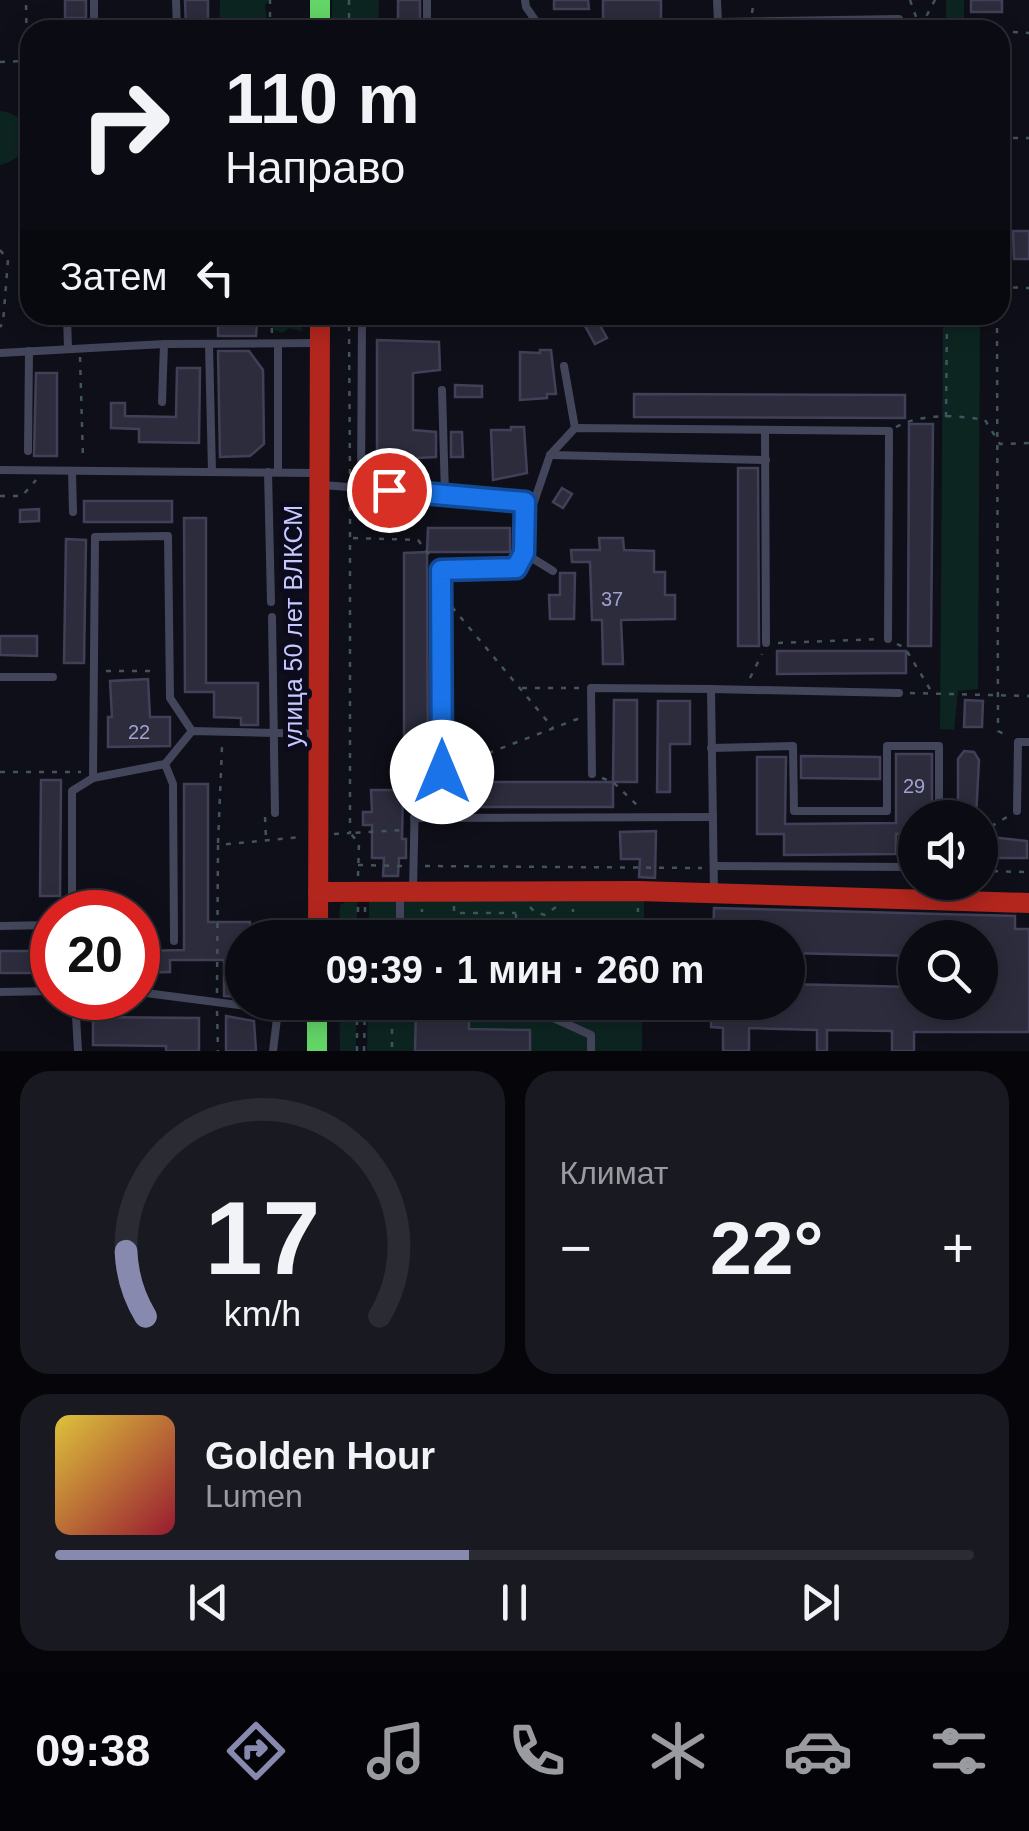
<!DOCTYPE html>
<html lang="ru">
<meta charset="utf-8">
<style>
:root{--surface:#0b0b13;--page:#191921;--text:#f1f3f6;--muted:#9a9ba0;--line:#2b2b33;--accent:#8789ae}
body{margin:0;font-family:Helvetica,sans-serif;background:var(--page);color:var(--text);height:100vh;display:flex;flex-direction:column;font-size:38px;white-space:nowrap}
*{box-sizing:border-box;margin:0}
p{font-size:32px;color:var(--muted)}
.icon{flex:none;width:55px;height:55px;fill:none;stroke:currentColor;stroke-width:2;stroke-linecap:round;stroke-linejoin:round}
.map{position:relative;height:1051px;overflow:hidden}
.side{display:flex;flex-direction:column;gap:20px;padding:20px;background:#06060a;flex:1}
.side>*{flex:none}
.top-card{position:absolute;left:20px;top:20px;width:990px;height:305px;border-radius:30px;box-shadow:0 5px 25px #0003,0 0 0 2px var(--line);background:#0b0b13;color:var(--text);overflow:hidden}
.tools{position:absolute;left:898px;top:800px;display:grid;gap:20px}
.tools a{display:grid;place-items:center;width:100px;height:100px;border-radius:50%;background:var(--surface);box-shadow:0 5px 25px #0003,0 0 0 2px var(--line);font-size:50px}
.speed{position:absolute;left:30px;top:890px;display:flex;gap:20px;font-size:50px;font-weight:700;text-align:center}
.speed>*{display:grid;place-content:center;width:130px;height:130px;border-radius:50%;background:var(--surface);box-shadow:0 5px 25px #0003,0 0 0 2px var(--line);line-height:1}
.speed .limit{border:15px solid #d22;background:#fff;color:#111}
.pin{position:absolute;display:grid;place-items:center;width:85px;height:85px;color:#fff;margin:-42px;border:5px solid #fff;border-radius:50%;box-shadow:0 2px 10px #0007}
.me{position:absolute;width:110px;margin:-55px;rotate:0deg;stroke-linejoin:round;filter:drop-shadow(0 0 8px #0008)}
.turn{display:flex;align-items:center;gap:35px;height:210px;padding:0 40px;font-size:45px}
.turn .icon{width:130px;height:130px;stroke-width:2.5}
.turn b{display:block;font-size:70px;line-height:85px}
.then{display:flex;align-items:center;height:95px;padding:0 40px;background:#0003;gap:20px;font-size:38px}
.big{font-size:75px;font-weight:700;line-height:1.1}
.side .tile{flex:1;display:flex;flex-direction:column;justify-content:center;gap:15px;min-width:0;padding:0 35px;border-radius:30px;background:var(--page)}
.side .dial{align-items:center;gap:0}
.dial svg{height:260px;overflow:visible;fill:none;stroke:var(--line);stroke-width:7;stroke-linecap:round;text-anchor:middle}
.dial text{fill:var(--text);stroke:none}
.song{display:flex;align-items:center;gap:30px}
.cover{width:120px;height:120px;border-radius:15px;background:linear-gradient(135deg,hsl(50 70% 55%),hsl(350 70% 35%))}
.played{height:10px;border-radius:5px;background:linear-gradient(90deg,var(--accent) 45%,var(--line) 45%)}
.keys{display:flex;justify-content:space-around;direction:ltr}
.heat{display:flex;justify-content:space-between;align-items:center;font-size:55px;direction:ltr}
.side .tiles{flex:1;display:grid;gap:20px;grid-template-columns:1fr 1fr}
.tile:last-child{grid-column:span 2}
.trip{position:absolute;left:225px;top:920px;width:580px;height:100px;border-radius:50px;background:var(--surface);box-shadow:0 5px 25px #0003,0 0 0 2px var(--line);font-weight:700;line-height:100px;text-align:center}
.tab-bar{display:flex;height:160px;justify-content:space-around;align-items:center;background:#040408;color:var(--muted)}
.tab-bar .icon{width:70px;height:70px}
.tab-bar .current{color:var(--accent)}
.tab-bar b{font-size:45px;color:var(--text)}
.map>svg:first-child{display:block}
.green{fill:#0d2521}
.building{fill:#2c2c3d;stroke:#414058;stroke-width:2.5}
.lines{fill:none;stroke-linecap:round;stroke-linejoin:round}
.path{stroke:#42555e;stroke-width:2.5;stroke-dasharray:5 8;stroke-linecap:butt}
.lane{stroke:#43455a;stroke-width:8}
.fast{stroke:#63d668;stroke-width:20}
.jam{stroke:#b3261e;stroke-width:20}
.route-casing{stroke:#114b97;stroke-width:25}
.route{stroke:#1a73e8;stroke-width:18}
.labels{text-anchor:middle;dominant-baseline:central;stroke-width:10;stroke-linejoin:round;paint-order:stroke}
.number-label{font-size:20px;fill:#a0a2ce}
.street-label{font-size:25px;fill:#c7caff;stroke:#0b0b1d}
</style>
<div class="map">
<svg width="1029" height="1051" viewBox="0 0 1029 1051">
<rect width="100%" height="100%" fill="#0f0f19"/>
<g class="green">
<polygon points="220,0 270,0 265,5 268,30 219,30"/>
<polygon points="332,0 379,0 378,30 332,30"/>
<polygon points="946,0 964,0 964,18 983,19 983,30 946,30"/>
<path d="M 0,111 C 38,115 35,157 0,165 Z"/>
<polygon points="271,315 291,315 302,320 302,331 289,328 283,333 271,329"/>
<polygon points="943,315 980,315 978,689 958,691 954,730 940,729"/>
<polygon points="369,893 644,896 644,937 369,938"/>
<polygon points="357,896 357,937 338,937 340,905"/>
<polygon points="339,1003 356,1003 356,1051 340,1051"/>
<polygon points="368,1003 642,1003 642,1051 367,1051"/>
</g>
<g class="building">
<rect x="65" y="0" width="21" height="18"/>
<polygon points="185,0 208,0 208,30 186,30"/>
<rect x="398" y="0" width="22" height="30"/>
<polygon points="554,0 588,0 589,9 554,9"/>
<polygon points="603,0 661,0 661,25 603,26"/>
<rect x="971" y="0" width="31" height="12"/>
<polygon points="1013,231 1029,231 1029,259 1014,259"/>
<polygon points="85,315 181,315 181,324 85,325"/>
<polygon points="579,315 594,315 607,338 595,344"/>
<polygon points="218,323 257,324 256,336 218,336"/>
<polygon points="377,340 439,342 440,370 413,373 413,430 436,432 436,457 377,460"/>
<polygon points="540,350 551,350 556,394 547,394 547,398 520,400 520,352 540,353"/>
<polygon points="218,351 249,351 263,370 264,444 250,456 220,457"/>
<polygon points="177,368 200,368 199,443 139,442 139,429 111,428 111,403 125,403 125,416 176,417"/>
<polygon points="36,373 57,373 57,456 34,456"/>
<polygon points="455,385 482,386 482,397 455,397"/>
<polygon points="634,394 905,395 905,418 634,417"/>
<polygon points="909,424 933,424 931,646 908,646"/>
<polygon points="511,427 524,427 527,473 493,480 491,430 511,430"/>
<polygon points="451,432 462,432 463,457 451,457"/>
<polygon points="738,468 758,468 759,646 738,646"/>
<polygon points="562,488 572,494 563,508 553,502"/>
<rect x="84" y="501" width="88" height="21"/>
<polygon points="39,509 39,521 20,522 20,510"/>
<polygon points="184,518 206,518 206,683 258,683 258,725 241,725 241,718 214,717 214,692 185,692"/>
<polygon points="428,528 510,528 510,552 427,552"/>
<polygon points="599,538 623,538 624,550 654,551 654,572 665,572 665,595 675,595 675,619 621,620 623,664 603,664 602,620 592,620 590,562 572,562 571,550 600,550"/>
<polygon points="66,539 86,540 84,663 64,663"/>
<polygon points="427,552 428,774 424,777 404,777 404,553"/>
<polygon points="560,573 575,573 574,619 550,619 549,595 560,595"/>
<polygon points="0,636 37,636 37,656 0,655"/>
<polygon points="777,651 906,651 906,673 777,674"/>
<polygon points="148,679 150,717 170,717 170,746 108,747 108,717 112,717 110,681"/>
<polygon points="614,700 637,700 637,782 613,782"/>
<polygon points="965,700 983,701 982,727 964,727"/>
<polygon points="658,701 690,701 690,744 670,744 670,792 657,792"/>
<polygon points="964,751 974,752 979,760 976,818 960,818 958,813 958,759"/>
<polygon points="896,754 932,754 932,818 915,818 915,834 896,834 896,854 784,855 784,834 757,834 757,757 786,757 785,824 896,823"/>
<polygon points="801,756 880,757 880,779 801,778"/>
<polygon points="41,780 61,780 60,896 40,896"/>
<polygon points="441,782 613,782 613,807 439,807 438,784"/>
<polygon points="184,784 208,784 208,922 250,922 250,938 242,938 242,997 224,996 224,960 170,960 170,972 138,973 138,951 184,950"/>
<polygon points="371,790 403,790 402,839 406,839 406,858 399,858 398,876 383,876 384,858 372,858 372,825 363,825 363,812 372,812"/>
<polygon points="656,831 655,878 639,877 640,859 621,859 620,832"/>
<polygon points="991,837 1027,841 1027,858 991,858"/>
<polygon points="714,908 1015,916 1015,929 1029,929 1029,1032 914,1032 914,1051 892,1051 892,1031 827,1030 827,1051 817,1051 817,1030 749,1028 749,1051 723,1051 723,1028 711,1027 712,1002 788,1002 788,984 915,987 915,1002 980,1002 980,938 915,938 915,956 788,953 788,938 713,938"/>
<rect x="0" y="951" width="52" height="22"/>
<polygon points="416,1012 469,1013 469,1029 530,1030 530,1051 415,1051"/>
<polygon points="226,1016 254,1021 256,1051 226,1051"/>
<polygon points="93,1017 199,1018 199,1051 166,1051 166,1046 93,1045"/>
</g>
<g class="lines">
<g class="path">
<polyline points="349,0 349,30"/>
<polyline points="910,0 920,28 984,30"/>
<polyline points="752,13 754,0"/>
<polyline points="909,23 920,28 935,0"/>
<polyline points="270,30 270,0"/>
<polyline points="1000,31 1029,33"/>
<polyline points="0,62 27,61 26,0"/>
<polyline points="1000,138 1029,138"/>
<polyline points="0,250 8,260 3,323 0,327"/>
<polyline points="1000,287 1029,288"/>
<polyline points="271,315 272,333"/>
<polyline points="997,315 998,731 1009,737"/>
<polyline points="349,326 350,478"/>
<polyline points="80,357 83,459"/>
<polyline points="946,417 947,315"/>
<path d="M 896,427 C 922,413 956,415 985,420 L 1000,444 L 1029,443"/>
<polyline points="0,496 22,496 36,480"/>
<polyline points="353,538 418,540 434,561"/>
<polyline points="452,607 553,728"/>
<polyline points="778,643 880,639"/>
<polyline points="897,644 905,648 933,694"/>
<polyline points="106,671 158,671"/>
<polyline points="750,678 762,654"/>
<polyline points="522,688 579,688"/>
<polyline points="910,693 1029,696"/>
<polyline points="452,767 580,718"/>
<polyline points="0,772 81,772"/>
<polyline points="602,778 613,782 639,807"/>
<polyline points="265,817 266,839"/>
<polyline points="980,833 1007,817"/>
<polyline points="334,834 350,833 350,496"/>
<polyline points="218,843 222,747 227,744"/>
<polyline points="358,865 402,866"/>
<polyline points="425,866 702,868"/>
<polyline points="980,871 1029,872"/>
<polyline points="358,876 359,843 350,833 406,830"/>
<polyline points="454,906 454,913 516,913"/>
<polyline points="530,907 535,912 545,915 556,907"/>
<polyline points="516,914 516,938"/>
<polyline points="358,938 358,904"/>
<polyline points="365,938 365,904"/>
<polyline points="421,938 422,909"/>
<polyline points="499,938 500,914"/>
<polyline points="572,938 573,909"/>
<polyline points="637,938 638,908"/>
<polyline points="217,993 218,845 302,837"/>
<polyline points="570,1002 570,1009 636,1011 636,1002"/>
<polyline points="392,1003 392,1051"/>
<polyline points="357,1004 493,1004 510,1009"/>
<polyline points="217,1011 218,1051"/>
<polyline points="357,1051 357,1002"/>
<polyline points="364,1051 365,1002"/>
</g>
<g class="lane">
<polyline points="94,0 94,30"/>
<polyline points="176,0 177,30"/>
<polyline points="427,0 427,30"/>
<polyline points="525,0 526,7 542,30"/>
<polyline points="718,22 899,19"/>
<polyline points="701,30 718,22 717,0"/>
<polyline points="67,315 68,349"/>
<polyline points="324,317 433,315"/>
<polyline points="278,344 278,472"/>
<polyline points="209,345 212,472"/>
<polyline points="0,353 164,344 316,343"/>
<polyline points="564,366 575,428"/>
<polyline points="442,390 445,495"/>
<polyline points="162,402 164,344"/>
<polyline points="765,430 766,643"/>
<polyline points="28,451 29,351"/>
<polyline points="550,455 766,460"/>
<polyline points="0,470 319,473"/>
<polyline points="72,471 73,512"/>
<polyline points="268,472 271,602"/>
<polyline points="323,485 534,502 550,455 575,428 889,431 888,639"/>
<polyline points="361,488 362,318"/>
<polyline points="524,553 553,571"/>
<polyline points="272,617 275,813"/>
<polyline points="0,677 53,677"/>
<polyline points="711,689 899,693"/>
<polyline points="711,748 793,746 794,811 887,811 887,746 939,746 939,818"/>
<polyline points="165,764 192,731 317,734"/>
<polyline points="592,774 591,688 711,689 714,893"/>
<polyline points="93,778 165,764 173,784 174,941"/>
<polyline points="1017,811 1018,742 1029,742"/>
<polyline points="414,818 713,817"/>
<polyline points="714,866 915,867"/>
<polyline points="400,890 400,938"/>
<polyline points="413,890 415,795 442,771 441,570 516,568 524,553 525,502"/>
<polyline points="72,912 72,791 93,778 95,537 168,536 170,698 192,731"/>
<polyline points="0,926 52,925"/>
<polyline points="278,935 278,938"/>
<polyline points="0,992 52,991"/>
<polyline points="138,992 316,1015"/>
<polyline points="75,998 78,1051"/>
<polyline points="518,1002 591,1035 591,1051"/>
<polyline points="273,1051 279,1002"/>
</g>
<g class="fast">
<polyline points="320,0 320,30"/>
<polyline points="317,1002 317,1051"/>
</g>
<g class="jam">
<polyline points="318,892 638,891 1029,903"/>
<polyline points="318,938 320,315"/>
</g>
</g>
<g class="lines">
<defs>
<polyline id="route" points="389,490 525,502 524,553 516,568 441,570 442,772"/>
</defs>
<use href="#route" class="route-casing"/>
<use href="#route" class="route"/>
</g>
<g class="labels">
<g class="number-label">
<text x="612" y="599">37</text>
<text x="139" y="732">22</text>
<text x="914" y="786">29</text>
</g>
<g class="street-label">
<text transform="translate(293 626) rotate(-90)">улица 50 лет ВЛКСМ</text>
</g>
</g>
</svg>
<div class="tools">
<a><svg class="icon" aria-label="sound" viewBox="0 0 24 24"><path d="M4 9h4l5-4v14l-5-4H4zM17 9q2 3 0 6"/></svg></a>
<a><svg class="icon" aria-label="search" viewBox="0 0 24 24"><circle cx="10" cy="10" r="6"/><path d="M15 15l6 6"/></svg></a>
</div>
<div class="speed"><div class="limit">20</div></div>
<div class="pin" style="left:389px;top:490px;background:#d93025"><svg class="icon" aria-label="arrive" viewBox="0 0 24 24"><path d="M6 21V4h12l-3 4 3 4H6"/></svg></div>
<svg class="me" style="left:442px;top:772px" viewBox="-20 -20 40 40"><circle r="19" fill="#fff"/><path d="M0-13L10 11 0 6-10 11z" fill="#1a73e8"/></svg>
<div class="trip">09:39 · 1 мин · 260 m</div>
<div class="top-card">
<div class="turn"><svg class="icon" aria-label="right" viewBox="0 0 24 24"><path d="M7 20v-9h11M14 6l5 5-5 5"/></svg><div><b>110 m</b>Направо</div></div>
<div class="then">Затем<svg class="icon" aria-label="left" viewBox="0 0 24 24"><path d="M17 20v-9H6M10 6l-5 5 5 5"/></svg></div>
</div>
</div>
<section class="side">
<div class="tiles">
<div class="tile dial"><svg viewBox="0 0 100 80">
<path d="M14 69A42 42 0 1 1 86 69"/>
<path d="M14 69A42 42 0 0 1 8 49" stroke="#8789ae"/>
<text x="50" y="56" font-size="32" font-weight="700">17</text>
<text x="50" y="72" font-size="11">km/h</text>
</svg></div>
<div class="tile"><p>Климат</p>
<div class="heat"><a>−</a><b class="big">22°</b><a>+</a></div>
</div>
<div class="tile">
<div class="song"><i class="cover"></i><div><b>Golden Hour</b><p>Lumen</p></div></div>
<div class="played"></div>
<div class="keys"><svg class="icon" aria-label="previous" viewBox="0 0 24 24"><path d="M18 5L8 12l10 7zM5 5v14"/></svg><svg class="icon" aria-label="pause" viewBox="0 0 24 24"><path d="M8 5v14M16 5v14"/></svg><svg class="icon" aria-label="next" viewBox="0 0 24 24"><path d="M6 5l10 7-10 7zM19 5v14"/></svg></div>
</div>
</div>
</section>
<nav class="tab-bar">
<b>09:38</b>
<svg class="icon current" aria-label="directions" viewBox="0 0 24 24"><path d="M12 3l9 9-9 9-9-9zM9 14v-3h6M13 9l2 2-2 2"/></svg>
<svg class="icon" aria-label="music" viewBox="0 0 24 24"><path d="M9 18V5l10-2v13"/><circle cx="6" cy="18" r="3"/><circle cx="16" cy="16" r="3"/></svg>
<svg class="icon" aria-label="phone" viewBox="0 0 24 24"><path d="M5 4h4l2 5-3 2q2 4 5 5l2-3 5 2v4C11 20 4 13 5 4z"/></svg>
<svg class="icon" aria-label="climate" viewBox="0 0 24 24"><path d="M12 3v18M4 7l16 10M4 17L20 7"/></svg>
<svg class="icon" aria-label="car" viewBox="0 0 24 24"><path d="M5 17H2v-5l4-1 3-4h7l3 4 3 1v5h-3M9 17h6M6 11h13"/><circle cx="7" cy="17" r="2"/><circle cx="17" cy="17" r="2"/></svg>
<svg class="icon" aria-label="filters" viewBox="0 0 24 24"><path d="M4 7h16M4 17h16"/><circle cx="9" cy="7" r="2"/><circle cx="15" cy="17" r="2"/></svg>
</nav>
